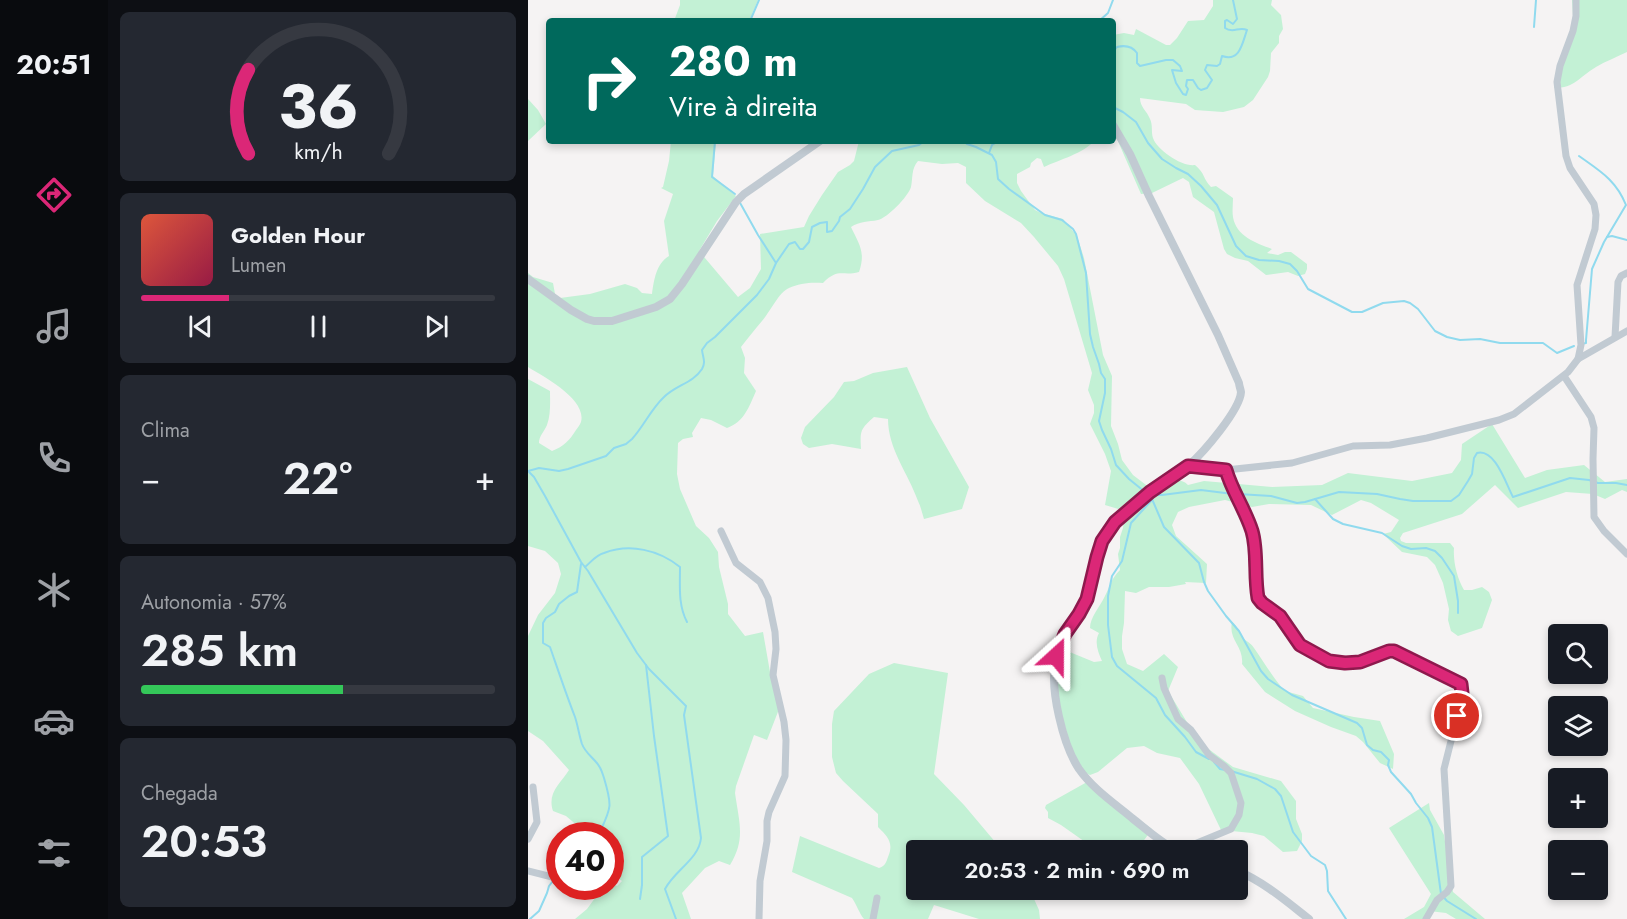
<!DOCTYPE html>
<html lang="pt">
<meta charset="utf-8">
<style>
:root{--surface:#171b24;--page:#242831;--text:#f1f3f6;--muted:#9ea1a6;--line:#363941;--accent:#db2777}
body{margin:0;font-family:Jost,sans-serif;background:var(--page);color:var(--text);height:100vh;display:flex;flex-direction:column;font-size:22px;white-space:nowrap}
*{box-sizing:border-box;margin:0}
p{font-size:20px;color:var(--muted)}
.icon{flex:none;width:33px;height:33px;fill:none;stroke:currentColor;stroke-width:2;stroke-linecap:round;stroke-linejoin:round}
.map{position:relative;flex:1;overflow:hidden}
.sheet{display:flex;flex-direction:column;gap:12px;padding:12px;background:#0d0f14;width:420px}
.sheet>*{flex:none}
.guide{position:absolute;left:18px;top:18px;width:570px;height:126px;border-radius:6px;box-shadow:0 3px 9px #0003;background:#00695c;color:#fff;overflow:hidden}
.tools{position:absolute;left:1020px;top:624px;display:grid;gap:12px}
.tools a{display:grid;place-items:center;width:60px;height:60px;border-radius:6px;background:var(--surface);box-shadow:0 3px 9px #0003;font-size:30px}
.speed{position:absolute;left:18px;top:822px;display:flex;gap:12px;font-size:30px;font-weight:700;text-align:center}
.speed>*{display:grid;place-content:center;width:78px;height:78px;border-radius:50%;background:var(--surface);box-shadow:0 3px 9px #0003;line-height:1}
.speed .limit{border:9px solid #d22;background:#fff;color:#111}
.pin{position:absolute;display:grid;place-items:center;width:51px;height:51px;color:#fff;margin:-26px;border:3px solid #fff;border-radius:50%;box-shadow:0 2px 6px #0007}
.me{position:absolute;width:66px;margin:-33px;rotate:24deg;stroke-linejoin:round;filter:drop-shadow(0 0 4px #0008)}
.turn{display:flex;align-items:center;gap:21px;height:126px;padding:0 24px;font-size:27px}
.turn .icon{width:78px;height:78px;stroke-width:2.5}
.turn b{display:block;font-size:42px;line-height:51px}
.big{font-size:45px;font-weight:600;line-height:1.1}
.sheet .widget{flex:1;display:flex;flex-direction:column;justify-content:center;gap:9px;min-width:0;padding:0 21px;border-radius:9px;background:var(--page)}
.sheet .dial{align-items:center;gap:0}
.dial svg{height:156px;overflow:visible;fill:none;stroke:var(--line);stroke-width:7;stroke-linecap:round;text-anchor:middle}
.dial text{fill:var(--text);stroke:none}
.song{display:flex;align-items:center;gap:18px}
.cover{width:72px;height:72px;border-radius:9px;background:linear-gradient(135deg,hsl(10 70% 55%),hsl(340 70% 35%))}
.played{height:6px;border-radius:3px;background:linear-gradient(90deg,var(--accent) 25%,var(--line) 25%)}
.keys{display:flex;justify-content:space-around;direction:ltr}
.heat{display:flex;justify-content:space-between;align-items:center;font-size:33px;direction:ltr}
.charge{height:9px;border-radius:4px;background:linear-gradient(90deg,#34c759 57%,var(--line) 0)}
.trip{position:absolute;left:378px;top:840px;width:342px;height:60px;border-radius:6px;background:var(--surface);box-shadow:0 3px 9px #0003;font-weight:600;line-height:60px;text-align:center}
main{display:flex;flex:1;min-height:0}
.tabs{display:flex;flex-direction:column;width:108px;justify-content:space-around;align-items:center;background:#090b0e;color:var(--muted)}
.tabs .icon{width:42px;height:42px}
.tabs .active{color:var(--accent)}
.tabs b{font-size:27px;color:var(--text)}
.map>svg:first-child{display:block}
.green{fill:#c3f1d5}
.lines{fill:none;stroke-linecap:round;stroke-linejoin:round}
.stream{stroke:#90daee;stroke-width:2}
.minor{stroke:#c1cad2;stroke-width:7}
.tertiary{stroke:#c1cad2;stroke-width:8}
.route-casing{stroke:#8e194d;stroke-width:15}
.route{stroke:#db2777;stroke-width:10}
</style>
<main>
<nav class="tabs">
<b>20:51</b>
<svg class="icon active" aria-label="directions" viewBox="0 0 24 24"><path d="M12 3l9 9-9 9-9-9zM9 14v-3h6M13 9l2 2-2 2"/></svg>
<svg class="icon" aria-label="music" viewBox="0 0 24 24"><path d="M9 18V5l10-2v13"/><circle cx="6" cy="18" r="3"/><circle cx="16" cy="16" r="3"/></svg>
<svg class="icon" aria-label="phone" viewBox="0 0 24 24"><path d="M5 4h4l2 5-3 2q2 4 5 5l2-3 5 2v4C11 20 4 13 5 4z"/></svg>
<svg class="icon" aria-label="climate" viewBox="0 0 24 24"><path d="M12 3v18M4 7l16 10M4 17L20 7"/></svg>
<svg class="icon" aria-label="car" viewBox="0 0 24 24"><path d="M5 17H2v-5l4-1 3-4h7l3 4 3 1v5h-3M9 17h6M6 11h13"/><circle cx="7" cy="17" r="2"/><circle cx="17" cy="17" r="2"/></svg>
<svg class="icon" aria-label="filters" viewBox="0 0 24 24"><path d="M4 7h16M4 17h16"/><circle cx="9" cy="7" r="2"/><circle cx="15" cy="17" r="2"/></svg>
</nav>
<section class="sheet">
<div class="widget dial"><svg viewBox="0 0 100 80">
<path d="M14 69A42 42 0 1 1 86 69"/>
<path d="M14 69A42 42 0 0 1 14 26" stroke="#db2777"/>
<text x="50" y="56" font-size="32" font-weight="700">36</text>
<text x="50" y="72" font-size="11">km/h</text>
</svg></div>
<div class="widget">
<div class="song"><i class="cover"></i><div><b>Golden Hour</b><p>Lumen</p></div></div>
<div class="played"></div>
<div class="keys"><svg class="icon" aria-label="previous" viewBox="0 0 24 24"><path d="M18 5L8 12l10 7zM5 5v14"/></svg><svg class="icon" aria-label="pause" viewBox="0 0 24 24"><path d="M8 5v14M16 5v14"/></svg><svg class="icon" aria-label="next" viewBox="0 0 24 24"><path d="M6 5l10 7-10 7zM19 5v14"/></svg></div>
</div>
<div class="widget"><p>Clima</p>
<div class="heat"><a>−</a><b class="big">22°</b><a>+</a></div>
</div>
<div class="widget"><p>Autonomia · 57%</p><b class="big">285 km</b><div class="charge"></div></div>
<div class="widget"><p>Chegada</p><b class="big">20:53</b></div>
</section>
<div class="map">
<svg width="1099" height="919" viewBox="0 0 1099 919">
<rect width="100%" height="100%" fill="#f5f3f3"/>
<g class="green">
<polygon points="152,0 230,0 221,21 146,21 152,5"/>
<path d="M 685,0 L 744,0 L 743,5 L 753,15 L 755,29 L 751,36 L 751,43 L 743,53 L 742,71 L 740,77 L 725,100 L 716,107 L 695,112 L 667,110 L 658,104 L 612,98 C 612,107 619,111 622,119 C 625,125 623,132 625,138 C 629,150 654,167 667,165 C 677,173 675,179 683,187 L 688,186 L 705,198 C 705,204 704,211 705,217 C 708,236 728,243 744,249 L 739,253 L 750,255 L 757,252 L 763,252 L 779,264 L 779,269 L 777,274 L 770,276 L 760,272 L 738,275 L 720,261 L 707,258 L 699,254 L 696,249 L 686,212 L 665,197 L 661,182 L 655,178 L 624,193 L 613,194 L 589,139 L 585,138 L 585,35 L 596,33 L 606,35 L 608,29 L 638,45 L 642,45 L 649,38 L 660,21 L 676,20 L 685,6 Z"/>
<path d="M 1044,0 L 1099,0 L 1099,52 C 1089,57 1078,61 1068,67 C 1051,77 1047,88 1026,88 L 1046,31 Z"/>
<polygon points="0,99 10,110 18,124 0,141"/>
<path d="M 143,141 L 188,141 L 185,176 L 208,196 L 189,221 L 171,251 L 210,297 L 222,288 L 233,269 L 232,234 L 276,227 L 281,216 L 294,195 L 310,172 L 322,165 L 326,161 L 331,141 L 566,141 C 556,153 531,160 516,167 L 513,159 L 509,158 L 503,163 L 502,167 L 489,174 L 489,183 L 493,191 L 507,210 L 513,213 L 535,219 L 549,236 L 556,258 L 575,355 L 584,376 L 583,426 L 590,444 L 594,460 L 605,475 L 622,488 C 635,487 649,474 660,485 L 676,481 L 744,487 L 794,485 L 820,473 L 884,481 L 924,473 L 933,460 L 934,444 L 964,424 L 997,478 L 1019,470 L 1056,465 L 1077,482 L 1099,479 L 1099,492 L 1094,490 L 1077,499 L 1065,494 L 1038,492 L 990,508 L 967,485 L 934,514 L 875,533 L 872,538 L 873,541 L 878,543 L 922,543 L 926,548 C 925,562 929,578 936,590 L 944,590 L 954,587 L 961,592 L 964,600 L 954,628 L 930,636 L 923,631 L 920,620 L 921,609 L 915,583 L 907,565 L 899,557 L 874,552 L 855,534 L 863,532 L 871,520 L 843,503 L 833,500 L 804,515 L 783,505 L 741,504 L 724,507 L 697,500 L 661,507 L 650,512 L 644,525 L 648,536 L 679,564 L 678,583 L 657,582 L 658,584 L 641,587 L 621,587 L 608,593 L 597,591 L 596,623 L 594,636 L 594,649 L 599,664 L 615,671 L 636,654 L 650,667 L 640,691 L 671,742 L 705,767 L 753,781 L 768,801 L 768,819 L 774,834 L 774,841 L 769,851 L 755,852 L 736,836 L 724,833 L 693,830 L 671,784 L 652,758 L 629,753 L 616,746 L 599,748 L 570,772 L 562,775 L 556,772 L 545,755 L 523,676 L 525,654 L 527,646 L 566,662 L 574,661 C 570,652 566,642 571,633 L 562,628 C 562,617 572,607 577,596 C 582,586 583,579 592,570 L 590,554 L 592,548 L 592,537 L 595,528 L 597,511 L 577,505 L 583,471 L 577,454 L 562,424 L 566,413 L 566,405 L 560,390 L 564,373 L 536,279 L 530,266 L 506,237 L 493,223 L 457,201 L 438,183 L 438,167 L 430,163 L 414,164 L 390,161 C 383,169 385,178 383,187 C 380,197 359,218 350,220 C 340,222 332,221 323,227 C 331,244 338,252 331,272 C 314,277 311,267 295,283 C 284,282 271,283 261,288 C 251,292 242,312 234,321 C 227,329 220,338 213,347 L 217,358 L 216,373 L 228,391 C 221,407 216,422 199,428 L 183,420 L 173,418 L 164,433 L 165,437 L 155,439 L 150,443 L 149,474 L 152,489 L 168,526 L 181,538 L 190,552 L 191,567 L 200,604 L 200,614 L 217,636 L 235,632 L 242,672 L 253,704 L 239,740 L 226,735 L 208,786 L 207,793 C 211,822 218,839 202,865 L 191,861 L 177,868 L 154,893 L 163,919 L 47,919 L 59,909 L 75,887 L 82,886 L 83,883 L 89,886 L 94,881 L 90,878 C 97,859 102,854 83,843 L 82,836 L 49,835 L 51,827 L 38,816 L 25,811 C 19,793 32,784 41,770 L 15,741 L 0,731 L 0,636 L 10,615 L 27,593 L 33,574 L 30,563 L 17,551 L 0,546 L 0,379 L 22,391 C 22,402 23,414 19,425 C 16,432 11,436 11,443 L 24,451 C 35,447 42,440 48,430 C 50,427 52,425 53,422 C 59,399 16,377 0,367 L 0,273 L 5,277 L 25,283 L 27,294 L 32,298 L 62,294 L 97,284 L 109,288 L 114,293 L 124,294 C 126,280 128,264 141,256 L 136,221 L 145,194 L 133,188 L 135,187 L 141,161 Z"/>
<path d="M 379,367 L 402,418 L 441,487 L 434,509 L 396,519 C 394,513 393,507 390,501 C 380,473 360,449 360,419 L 346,417 C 332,429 332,431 333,449 L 304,444 L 281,448 L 275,444 L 273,438 L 277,427 L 306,397 L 316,382 L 326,381 L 345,373 Z"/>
<path d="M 704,622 C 710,626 710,632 715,638 C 718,641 723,643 726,648 C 736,662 745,678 757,691 L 775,696 L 785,708 L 826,717 L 852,721 L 866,754 L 865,769 L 852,763 L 835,742 L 828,736 L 803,727 L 767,711 L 737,692 L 714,664 C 716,646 700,640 704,622 Z"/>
<path d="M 366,663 L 420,673 L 406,774 L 436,805 L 474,850 L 388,850 L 388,890 L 502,890 L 511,910 L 512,919 L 451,919 L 406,905 L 400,919 L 336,919 C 331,913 329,905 324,898 L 264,872 L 272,836 L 351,868 C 357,866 358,863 360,857 C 366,843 360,837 350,827 L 350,814 L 315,781 L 308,773 L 304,757 L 304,724 L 306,711 L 341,674 Z"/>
<polygon points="559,782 624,829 609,850 559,850 560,844 533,825 520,818 520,812 517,808 518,805"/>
<polygon points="901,803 902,810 916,835 925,892 957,919 928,919 918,913 901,911 896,919 876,919 896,907 903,894 861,828"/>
</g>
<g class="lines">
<g class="stream">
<polyline points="222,21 231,0"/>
<polyline points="571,21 580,13 585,0"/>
<polyline points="1006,27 1008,0"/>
<path d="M 585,52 L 589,47 C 597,45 604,46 609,53 L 609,63 L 612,66 L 638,60 L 645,60 L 652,66 L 654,71 L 644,70 L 648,83 L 655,94 L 658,95 L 660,89 L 658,86 L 659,80 L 665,80 L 670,88 L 673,90 L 679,88 L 684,80 L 677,70 L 679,65 L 689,66 L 692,64 L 694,56 C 712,62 714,44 719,30 C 711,26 705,34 697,28 L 697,21 L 699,20 L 705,24 L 709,19 L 705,0"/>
<polyline points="585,88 587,94 585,102"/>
<polyline points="585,107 595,112 608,122 620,143 634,159 648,168 660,174 673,186 689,205 708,246 718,256 731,260 751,261 762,264 769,271 780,289 824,312 834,312 855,303 876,301 882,303 890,309 907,331 919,337 932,340 952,339 972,343 1015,343 1029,353 1046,346"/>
<polyline points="187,141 184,177 207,194"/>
<polyline points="436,141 439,144 448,147 464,155 468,162 470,179 481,189 517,215 534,220 545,229 548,234 558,273 562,334 565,347 571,364 573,373 577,379 577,393 571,421 574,430 583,449 588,465 601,479 617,492"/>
<polyline points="461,153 464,145 470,141"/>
<path d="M 1051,156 C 1072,171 1088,180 1098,205 L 1076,242 L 1064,269 L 1058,340 L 1058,343 L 1054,344"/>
<polyline points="211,201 230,235 248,263"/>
<polyline points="1079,237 1084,236 1099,240"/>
<path d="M 0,471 L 11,468 L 31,471 L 40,469 L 78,456 L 86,448 L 98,444 L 104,439 C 116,426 123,409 136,397 C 148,385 165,383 174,369 C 178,362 175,358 174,350 L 179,343 L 187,337 L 229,295 L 241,279 L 248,263 L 261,244 L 267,242 L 272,249 L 275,249 L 281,242 L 284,227 L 292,223 L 299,222 L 299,232 L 304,231 L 311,221 L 312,217 L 322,209 L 335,189 L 347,167 L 364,151 L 391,145 L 396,141"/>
<path d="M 1,472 L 6,477 L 17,496 L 53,562 L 60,571 L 109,653 L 121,669 L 158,706 L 156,715 L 173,838 C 171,859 147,870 137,889 L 148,919"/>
<path d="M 710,494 L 743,496 L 769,503 L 777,502 L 811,492 L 849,494 L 872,499 L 885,501 L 923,501 L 931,495 L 940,481 L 944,474 L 946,458 L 949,453 C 967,448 978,484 985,497 L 1042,478 L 1061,480 L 1070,483 L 1088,483 L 1099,485"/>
<polyline points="621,495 634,495 673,490 705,494"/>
<polyline points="621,497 624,499 636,527 671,563 676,582 680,591 698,616 711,631 733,671 740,679 764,695 829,723 834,728 839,745 845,750 853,752 861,760 860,765 863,772 883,794 888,803 900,818 904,827 913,894 919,901 948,919"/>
<polyline points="787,499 805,519 815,524 854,533 874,546 883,549 898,548 907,551 914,558 926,576 930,601 930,613"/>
<polyline points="623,501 603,523 594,561 584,576 580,596 580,625 584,657 589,666 628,698 637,715 657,737 668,752 681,759"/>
<path d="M 53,564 L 49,592 L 41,596 L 31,604 L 27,612 L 18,618 L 15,623 L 15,643 L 22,647 C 30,670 38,694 47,717 C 50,726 51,735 54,744 C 57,752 63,756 68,762 C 73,767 74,772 76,778 C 85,808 83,808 70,836"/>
<path d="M 57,567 C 63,562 68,555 76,553 C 102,543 131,550 152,567 C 152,586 150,605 159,622"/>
<polyline points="686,762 692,769 697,770"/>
<polyline points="703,771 729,779 747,789 753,796 765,832 783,856 797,865 799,871 800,891 818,919"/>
<polyline points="112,899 114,885 114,857 140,836 126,736 118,665"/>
<polyline points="2,919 11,911 19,893 21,886 32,872"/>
</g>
<g class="minor">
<polyline points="1087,337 1090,282 1093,276 1099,273"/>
<polyline points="1050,359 1099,331"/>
<polyline points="1036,376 1063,417 1066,428 1065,459 1066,517 1076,531 1099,554"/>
<polyline points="660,466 698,470 764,463 825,446 862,445 899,438 971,420 986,414 1040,372 1050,359 1053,345 1049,285 1067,229 1068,215 1066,204 1042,168 1038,156 1029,82 1032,66 1045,31 1048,16 1048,0"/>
<path d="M 698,470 C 704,491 718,509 724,531 C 730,552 726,576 730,598 C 735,606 745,608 752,616 C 759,624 763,635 770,643 C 782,657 809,664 827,662 C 841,661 853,651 868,651 L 926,680 L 934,687 L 935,693 L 916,769 L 923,886 L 919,892 L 909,900 L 898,919"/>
<polyline points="193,531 208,563 232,582 240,598 247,632 248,649 245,675 256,722 258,740 257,776 241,812 239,821 239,841 232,881 231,919"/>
<polyline points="634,678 636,688 650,719 663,730 681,755 696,766 703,773 713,803 711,815 703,829 652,850"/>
<polyline points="0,839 9,822 5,787"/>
<polyline points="0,871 32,879"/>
<polyline points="345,919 349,898"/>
</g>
<g class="tertiary">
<path d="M 585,125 L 602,154 L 621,196 L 690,335 L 711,383 C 711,385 713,391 713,392 C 712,410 675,453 661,465 C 655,470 648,473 642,477 C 622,491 601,506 586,524 C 566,547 569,573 558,599 C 549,621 533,636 528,660 C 521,688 535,745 551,769 C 565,789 586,803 604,818 C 618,829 632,842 648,850"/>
<polyline points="0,279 43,310 59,319 66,321 84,321 128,307 142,299 154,284 208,202 216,194 292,141"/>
<path d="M 710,871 C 736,882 759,902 781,919"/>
</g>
</g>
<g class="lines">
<defs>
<path id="route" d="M 528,656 L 537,634 L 551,614 L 559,599 L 569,557 L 574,541 L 587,522 L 622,492 L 660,466 L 698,470 C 704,491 717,509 724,531 C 730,551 726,576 730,598 L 734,603 L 752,616 L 772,645 L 801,661 L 817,663 L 832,662 L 861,651 L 866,651 L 933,684 L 934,693 L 929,716"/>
</defs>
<use href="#route" class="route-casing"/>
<use href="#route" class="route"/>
</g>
</svg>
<div class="tools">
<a><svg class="icon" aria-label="search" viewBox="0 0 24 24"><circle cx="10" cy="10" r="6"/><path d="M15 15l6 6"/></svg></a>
<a><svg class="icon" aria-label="layers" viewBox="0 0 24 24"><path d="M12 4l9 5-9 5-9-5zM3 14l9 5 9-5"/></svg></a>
<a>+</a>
<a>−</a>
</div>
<div class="speed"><div class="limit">40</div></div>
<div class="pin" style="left:929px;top:716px;background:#d93025"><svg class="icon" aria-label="arrive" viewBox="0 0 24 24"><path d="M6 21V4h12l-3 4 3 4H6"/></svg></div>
<svg class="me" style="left:528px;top:656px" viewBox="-20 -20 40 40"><path d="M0-17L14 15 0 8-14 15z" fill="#db2777" stroke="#fff" stroke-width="4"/></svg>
<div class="trip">20:53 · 2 min · 690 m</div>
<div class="guide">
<div class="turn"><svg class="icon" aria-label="right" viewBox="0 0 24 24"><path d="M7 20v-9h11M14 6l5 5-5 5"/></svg><div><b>280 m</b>Vire à direita</div></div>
</div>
</div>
</main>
